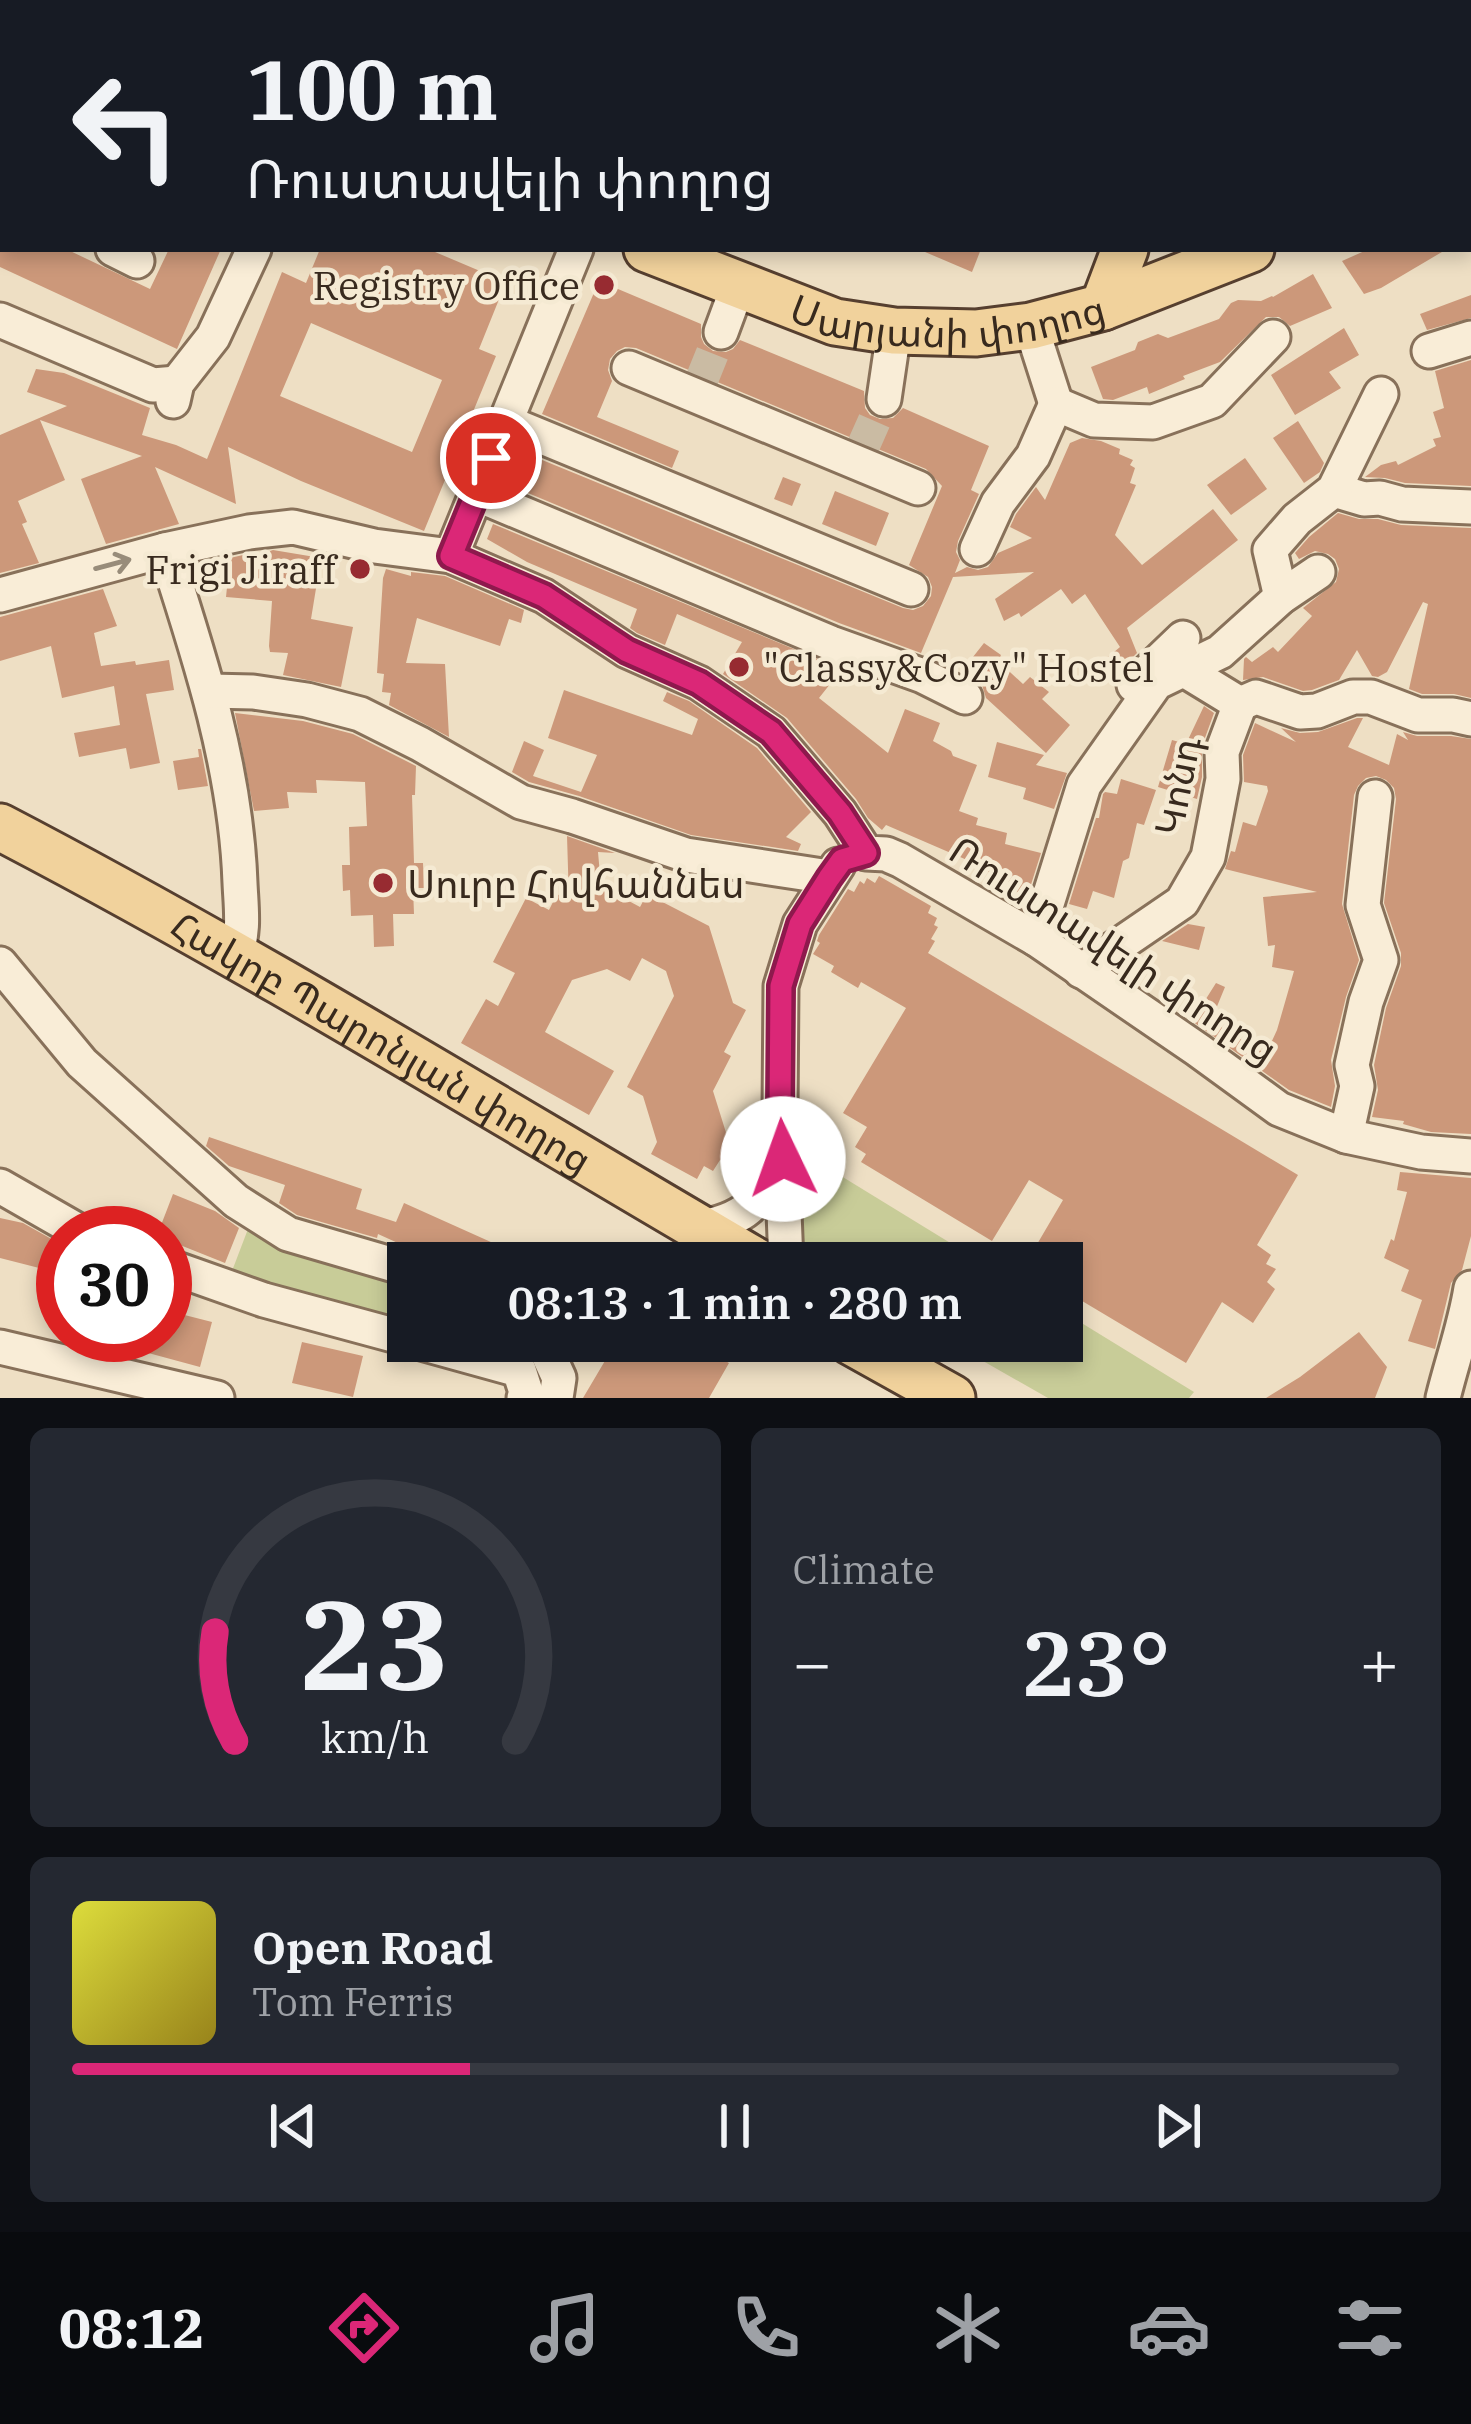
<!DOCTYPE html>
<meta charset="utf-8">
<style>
:root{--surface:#171b24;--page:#242831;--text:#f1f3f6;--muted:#9ea1a6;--line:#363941;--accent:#db2777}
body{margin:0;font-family:"IBM Plex Serif","Noto Sans Armenian",serif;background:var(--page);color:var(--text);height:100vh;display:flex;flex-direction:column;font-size:45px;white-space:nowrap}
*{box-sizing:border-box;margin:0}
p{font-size:39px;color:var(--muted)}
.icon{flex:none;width:66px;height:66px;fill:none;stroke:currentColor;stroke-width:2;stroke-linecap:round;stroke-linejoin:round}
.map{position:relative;height:1398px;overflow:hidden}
.details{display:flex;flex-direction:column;gap:30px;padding:30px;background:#0d0f14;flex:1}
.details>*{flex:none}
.hud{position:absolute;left:0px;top:0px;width:1473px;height:252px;box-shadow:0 6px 18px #0003;background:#171b24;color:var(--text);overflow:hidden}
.speed{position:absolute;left:36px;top:1206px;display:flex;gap:24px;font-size:60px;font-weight:700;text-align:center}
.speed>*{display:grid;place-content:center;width:156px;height:156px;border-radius:50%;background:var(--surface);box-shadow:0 6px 18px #0003;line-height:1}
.speed .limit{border:18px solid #d22;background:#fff;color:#111}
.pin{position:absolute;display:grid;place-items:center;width:102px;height:102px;color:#fff;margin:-51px;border:6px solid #fff;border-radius:50%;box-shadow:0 3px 12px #0007}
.me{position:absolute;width:132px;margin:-66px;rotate:357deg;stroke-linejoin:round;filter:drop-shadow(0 0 9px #0008)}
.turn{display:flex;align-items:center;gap:42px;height:252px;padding:0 48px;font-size:54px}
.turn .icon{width:156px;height:156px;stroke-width:2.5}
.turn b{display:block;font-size:84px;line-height:102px}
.big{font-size:90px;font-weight:600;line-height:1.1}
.details .card{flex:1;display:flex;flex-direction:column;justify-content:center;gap:18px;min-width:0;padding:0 42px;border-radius:18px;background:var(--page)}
.details .dial{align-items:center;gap:0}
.dial svg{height:312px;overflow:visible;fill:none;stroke:var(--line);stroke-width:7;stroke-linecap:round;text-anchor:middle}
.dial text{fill:var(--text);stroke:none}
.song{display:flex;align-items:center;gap:36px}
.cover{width:144px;height:144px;border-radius:18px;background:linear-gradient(135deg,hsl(60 70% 55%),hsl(50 70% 35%))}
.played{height:12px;border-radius:6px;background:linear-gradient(90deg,var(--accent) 30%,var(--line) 30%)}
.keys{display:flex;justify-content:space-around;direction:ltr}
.heat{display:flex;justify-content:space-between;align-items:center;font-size:66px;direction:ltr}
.details .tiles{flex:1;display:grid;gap:30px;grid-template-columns:1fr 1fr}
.card:last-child{grid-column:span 2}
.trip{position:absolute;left:387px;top:1242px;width:696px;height:120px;border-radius:0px;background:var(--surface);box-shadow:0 6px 18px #0003;font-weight:600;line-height:120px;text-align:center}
.dock{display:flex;height:192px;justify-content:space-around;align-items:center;background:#090b0e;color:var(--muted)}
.dock .icon{width:84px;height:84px}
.dock .active{color:var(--accent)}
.dock b{font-size:54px;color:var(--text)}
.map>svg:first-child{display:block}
.green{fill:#c8cc98}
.building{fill:#cc987a;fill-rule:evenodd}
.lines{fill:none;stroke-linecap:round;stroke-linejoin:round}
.minor-tunnel{stroke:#cabba3;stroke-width:33;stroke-dasharray:33 16;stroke-linecap:butt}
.minor-casing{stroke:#88715a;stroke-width:39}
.major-casing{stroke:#563f2f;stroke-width:51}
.minor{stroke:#f9edd7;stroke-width:33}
.major{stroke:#f1d29c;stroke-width:45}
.oneway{stroke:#988c7a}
.route-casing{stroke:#8e194d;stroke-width:30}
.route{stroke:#db2777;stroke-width:21}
.poi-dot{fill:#972b31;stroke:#f5ead3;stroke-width:4.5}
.labels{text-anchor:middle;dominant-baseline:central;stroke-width:9;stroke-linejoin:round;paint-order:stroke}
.poi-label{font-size:39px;fill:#382a1e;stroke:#f5ead3;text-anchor:end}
.street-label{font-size:39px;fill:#382a1e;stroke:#f5ead3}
</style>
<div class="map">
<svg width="1471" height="1398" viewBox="0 0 1471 1398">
<rect width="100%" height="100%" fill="#eedfc4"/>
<g class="green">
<polygon points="815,1160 983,1263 814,1263 799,1253 805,1179"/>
<polygon points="248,1229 307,1254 408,1284 408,1326 292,1294 232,1271"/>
<polygon points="1062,1311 1194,1392 1189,1398 1048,1398 948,1341 1062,1341"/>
</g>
<g class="building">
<polygon points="0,249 66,249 150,289 169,249 221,249 177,349 0,267"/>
<path d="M 320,249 L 428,249 L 506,282 L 479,349 L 496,356 L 424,531 L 301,481 L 228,447 L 236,504 L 155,467 L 179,524 L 106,544 L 81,479 L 142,456 L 40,420 L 65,480 L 18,501 L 27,522 L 22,524 L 39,563 L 0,573 L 0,435 L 67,406 L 27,392 L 36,369 L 64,373 L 150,408 L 142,435 L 176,445 L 207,459 L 282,272 L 306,283 ZM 311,323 L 442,380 L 412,452 L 280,396 Z"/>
<polygon points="918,249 981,249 972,272"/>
<polygon points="1369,249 1447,249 1381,288 1364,294 1342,261"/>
<polygon points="1313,274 1332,308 1290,326 1279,317 1266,317 1220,362 1183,376 1185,379 1149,394 1147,387 1113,400 1103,399 1091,367 1135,350 1138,342 1158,334 1168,338 1219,319 1231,303 1238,300 1261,301 1272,296 1273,297"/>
<polygon points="599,281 701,324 701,337 704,344 713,351 726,352 733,349 740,340 864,391 865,408 870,415 880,419 893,418 903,408 989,446 971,490 979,494 958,541 956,552 960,560 955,573 967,567 978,570 988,567 998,553 1032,538 1010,527 1016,514 1036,487 1045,500 1070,443 1082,438 1101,441 1120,449 1119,454 1133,460 1130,465 1135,468 1130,483 1136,485 1115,535 1142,565 1213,509 1238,540 1127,628 1137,653 1118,672 1107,658 1120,647 1085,594 1072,604 1061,589 1021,617 1019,613 1004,621 995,599 1034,572 953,577 921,653 839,623 516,488 530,455 903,608 913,610 923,606 931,596 932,587 928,577 909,565 942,486 926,469 636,348 625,347 617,351 610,359 608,370 612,381 597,417 679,451 672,468 542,414"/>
<polygon points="1471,295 1471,318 1427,330 1420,314"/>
<polygon points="1344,328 1359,355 1329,372 1341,388 1295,415 1271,375"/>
<polygon points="1471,360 1471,486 1405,483 1385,478 1365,477 1381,465 1396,461 1398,465 1436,446 1433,439 1441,437 1433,412 1444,408 1435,371"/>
<polygon points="1298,421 1324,463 1320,472 1304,483 1273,438"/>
<polygon points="1245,458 1267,489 1231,515 1207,485"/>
<polygon points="783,477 801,484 792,506 774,499"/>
<polygon points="835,491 889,513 876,546 822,524"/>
<polygon points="1338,513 1359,519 1378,519 1401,525 1471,528 1471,698 1454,694 1422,694 1409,689 1428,604 1423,602 1387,672 1378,677 1372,676 1357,650 1339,680 1312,690 1303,691 1263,677 1243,680 1244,659 1246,657 1252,662 1273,647 1278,652 1312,616 1303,608 1336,582 1339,569 1335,559 1328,554 1315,551 1299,559 1295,553 1309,537"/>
<polygon points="493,524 842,669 819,698 888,753 905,709 940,723 933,741 951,751 953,756 977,765 959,811 978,818 976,825 1007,833 1005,844 1041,853 1028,894 1009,890 1011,883 998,879 999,875 966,866 967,860 886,825 882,830 868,818 856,799 787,718 723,674 742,642 677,614 665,645 637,633 630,628 637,609 527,562 487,539"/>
<polygon points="273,550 321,558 311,619 353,627 341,687 283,675 288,653 270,652 269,646 272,601 226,597 230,558 243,555 269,557 270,551"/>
<polygon points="386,569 411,576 411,572 445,576 524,610 521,623 509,619 500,646 417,618 406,663 445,664 449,737 389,705 391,693 382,692 384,674 377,673 383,578"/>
<polygon points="103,589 117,626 94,633 101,666 135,661 136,665 169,660 174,690 146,694 160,763 130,769 126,748 79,757 74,733 120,725 114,686 62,698 51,646 0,661 0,617"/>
<polygon points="984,643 1001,655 998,661 1023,684 1030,677 1049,692 1042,699 1070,725 1046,753 986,698 982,685 965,674 972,665 969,662"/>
<polygon points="564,690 692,735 698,719 663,701 667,692 689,701 757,748 811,812 786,837 801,844 798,851 691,835 579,796 529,782 512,772 524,741 544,750 533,776 581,792 597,755 548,738"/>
<polygon points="1204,706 1214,713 1202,746 1202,777 1197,799 1158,787 1172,740 1186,744"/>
<polygon points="235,713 303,721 353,734 416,766 415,795 412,795 414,863 423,863 424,888 413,888 414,914 393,914 394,946 374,947 373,915 351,916 350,890 343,891 342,865 350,865 349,827 367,826 365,782 316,780 317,793 287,792 289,808 254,811"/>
<polygon points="1357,718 1363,718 1348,747 1389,765 1397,734 1408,740 1403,732 1417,736 1451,736 1471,739 1471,1134 1431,1132 1403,1124 1404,1121 1372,1117 1378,1090 1374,1065 1386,1008 1401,966 1401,953 1384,903 1396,799 1394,788 1386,780 1376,776 1366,778 1358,786 1354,795 1342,904 1359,960 1346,997 1331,1060 1335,1086 1331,1107 1289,1090 1192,1021 1216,983 1225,987 1211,1021 1266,1054 1277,1030 1294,971 1272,967 1275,945 1268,946 1263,897 1317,892 1225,869 1231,851 1235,852 1243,822 1256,826 1268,791 1267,786 1244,782 1243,755 1255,723 1296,742 1281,728 1300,733 1318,732"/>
<polygon points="997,742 1044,755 1036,765 1067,773 1054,809 1023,799 1026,788 988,777"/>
<polygon points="198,749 201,749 208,786 178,790 173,761 199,757"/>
<polygon points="1121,779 1156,790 1144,825 1137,823 1129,858 1123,861 1114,898 1093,891 1087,909 1069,904 1096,818 1099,818 1103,794 1105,792 1117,794"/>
<polygon points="567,836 615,853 598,852 601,886 640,907 647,894 709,926 733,1003 746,1010 724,1052 731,1056 713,1091 728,1139 742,1146 732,1166 720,1160 713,1171 704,1166 697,1179 651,1154 657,1142 643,1096 627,1087 674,996 666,971 642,958 630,981 607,969 572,980 545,1032 614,1071 589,1115 461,1043 486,999 498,1006 515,973 493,962 526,898 549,910 557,894 569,901"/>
<polygon points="879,876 931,906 928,913 937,918 934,925 938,927 931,939 935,941 928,953 1298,1175 1257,1245 1271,1255 1266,1264 1276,1269 1267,1282 1275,1289 1253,1323 1222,1302 1186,1363 1062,1289 1062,1263 1026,1263 1063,1200 1029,1180 992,1241 861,1162 866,1154 855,1147 867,1127 843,1113 906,1008 861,982 858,988 831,972 834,966 813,954 820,943 817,941 819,935 848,889 854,892 860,881 864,884 867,878 875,883"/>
<polygon points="1188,924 1205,927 1199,950 1162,941"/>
<polygon points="209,1137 362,1189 356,1209 396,1222 404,1203 502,1247 495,1263 442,1263 378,1234 377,1238 297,1215 279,1203 285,1185 229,1166 206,1146"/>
<polygon points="1400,1172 1471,1178 1471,1236 1462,1270 1451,1283 1435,1349 1408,1341 1422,1300 1401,1291 1409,1270 1384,1258 1391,1239 1394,1241 1407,1192 1397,1190"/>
<polygon points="173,1194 215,1211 239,1228 225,1263 165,1239 165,1233 158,1233"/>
<polygon points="0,1218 23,1223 55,1241 47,1270 0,1258"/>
<polygon points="165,1310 212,1322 200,1367 104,1341 104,1335 165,1335"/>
<polygon points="1359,1332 1387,1367 1375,1398 1266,1398 1300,1377"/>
<polygon points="586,1341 690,1341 729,1363 709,1398 583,1398 609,1354"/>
<polygon points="302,1342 363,1356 353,1397 292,1383"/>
</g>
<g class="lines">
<g class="minor-tunnel">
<polyline points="0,75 3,68"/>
<polyline points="700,384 721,332"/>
<polyline points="861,451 884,399"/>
</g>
<defs>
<g id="minor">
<polyline points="160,3 161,0"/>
<polyline points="360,3 362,0"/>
<polyline points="673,3 674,0"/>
<polyline points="1194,3 1195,0"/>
<polyline points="1358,3 1359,0"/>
<polyline points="0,103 3,104"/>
<polyline points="0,196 3,197"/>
<polyline points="113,249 137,261"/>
<polyline points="0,320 153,385 177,383"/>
<polyline points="1031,326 1056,404"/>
<polyline points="721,332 738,286"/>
<polyline points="1429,351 1471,338"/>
<polyline points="629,368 918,488"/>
<polyline points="884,399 894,331"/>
<polyline points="173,401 177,383 213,337 254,249"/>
<polyline points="1056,404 1094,420 1153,422 1212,401 1273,337"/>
<polyline points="506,422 911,589"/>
<polyline points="1334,490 1364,499 1380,498 1402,504 1471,507"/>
<polyline points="476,494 831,643 923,676 965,697"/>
<polyline points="977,549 998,503 1033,456 1056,404"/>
<path d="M 165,550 C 200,658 236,768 240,883 C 241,907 245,933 235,956"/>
<polyline points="451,556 576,249"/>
<polyline points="0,595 165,550 249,532 293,527 374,546 451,556 544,596 627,651 699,683 771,732 840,813 866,853 886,854 900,860 1036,939 1198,1050 1279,1109 1346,1136 1421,1152 1471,1156"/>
<polyline points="1281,597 1270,550 1297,519 1334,490 1381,394"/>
<polyline points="1134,685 1183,638"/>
<polyline points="210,691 253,692 307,700 360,714 420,744 521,802 572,816 686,855 829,877"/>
<polyline points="1240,704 1256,697 1300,712 1317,711 1353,697 1371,697 1418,715 1453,715 1471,719"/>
<polyline points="1036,939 1084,785 1156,683 1220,652 1281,597 1318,572"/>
<polyline points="0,964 82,1063 236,1201 288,1234 408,1269"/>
<polyline points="1081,971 1182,902 1208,857 1223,779 1222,752 1240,704 1186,671"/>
<polyline points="1346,1136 1357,1086 1352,1065 1366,1002 1381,960 1363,905 1375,797"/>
<polyline points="0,1186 82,1233"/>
<path d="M 699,1228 C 751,1218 757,1202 782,1160"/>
<polyline points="786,1263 780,1110 781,986 800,924 838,865"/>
<polyline points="165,1265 264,1300 408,1339"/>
<polyline points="414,1341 519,1370 526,1392 524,1398"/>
<polyline points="542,1341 559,1378 556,1398"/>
<polyline points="0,1347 217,1398"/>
<path d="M 1443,1398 C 1452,1361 1465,1326 1471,1288"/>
</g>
<g id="major">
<polyline points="52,0 59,3"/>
<polyline points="1243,3 1244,0"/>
<polyline points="1470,156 1471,156"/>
<path id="s1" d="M 647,249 L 835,322 L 894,331 L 976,333 L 1031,326 L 1103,307 L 1251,249"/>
<polyline points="1103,307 1125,249"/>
<path id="s2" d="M 0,827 C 259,962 507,1116 759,1263"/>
<polyline points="850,1341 952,1398"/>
</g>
</defs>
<use href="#minor" class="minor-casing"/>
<use href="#major" class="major-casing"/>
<use href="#minor" class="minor"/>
<use href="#major" class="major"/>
</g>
<defs><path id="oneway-shaft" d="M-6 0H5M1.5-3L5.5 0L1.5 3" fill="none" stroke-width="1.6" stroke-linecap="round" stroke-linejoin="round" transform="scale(3)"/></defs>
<use class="oneway" href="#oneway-shaft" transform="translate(113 564) rotate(-15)"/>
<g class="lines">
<defs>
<polyline id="route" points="491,458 451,556 544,596 627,651 699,683 771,732 840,813 866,853 842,860 829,878 800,924 781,986 780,1110 783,1159"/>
</defs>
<use href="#route" class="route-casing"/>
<use href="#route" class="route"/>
</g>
<g class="poi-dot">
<circle cx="604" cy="285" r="12"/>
<circle cx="360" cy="569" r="12"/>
<circle cx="739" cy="667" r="12"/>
<circle cx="383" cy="883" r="12"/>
</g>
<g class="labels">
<g class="poi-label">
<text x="580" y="285">Registry Office</text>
<text x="336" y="569">Frigi Jiraff</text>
<text x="763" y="667" text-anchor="start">"Classy&amp;Cozy" Hostel</text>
<text x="407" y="883" text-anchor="start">Սուրբ Հովհաննես</text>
</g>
<g class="street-label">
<text stroke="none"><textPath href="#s1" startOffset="315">Սարյանի փողոց</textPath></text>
<text transform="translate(1177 786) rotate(-79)">Կոնդ</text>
<text transform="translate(1114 949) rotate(33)">Ռուստավելի փողոց</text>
<text stroke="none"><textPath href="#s2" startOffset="438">Հակոբ Պարոնյան փողոց</textPath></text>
</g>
</g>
</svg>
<div class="speed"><div class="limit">30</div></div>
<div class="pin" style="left:491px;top:458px;background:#d93025"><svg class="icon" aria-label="arrive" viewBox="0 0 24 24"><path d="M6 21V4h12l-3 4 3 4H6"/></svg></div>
<svg class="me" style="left:783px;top:1159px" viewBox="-20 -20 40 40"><circle r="19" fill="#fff"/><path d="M0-13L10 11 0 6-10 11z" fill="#db2777"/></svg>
<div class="trip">08:13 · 1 min · 280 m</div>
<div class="hud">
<div class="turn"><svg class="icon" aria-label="left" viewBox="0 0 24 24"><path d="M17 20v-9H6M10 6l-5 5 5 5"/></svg><div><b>100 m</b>Ռուստավելի փողոց</div></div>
</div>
</div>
<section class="details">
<div class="tiles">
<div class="card dial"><svg viewBox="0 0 100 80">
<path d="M14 69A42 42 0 1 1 86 69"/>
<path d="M14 69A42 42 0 0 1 9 41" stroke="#db2777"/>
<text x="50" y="56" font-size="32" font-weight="700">23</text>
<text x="50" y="72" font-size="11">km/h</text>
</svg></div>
<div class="card"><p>Climate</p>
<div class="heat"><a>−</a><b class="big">23°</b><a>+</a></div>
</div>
<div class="card">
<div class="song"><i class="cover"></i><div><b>Open Road</b><p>Tom Ferris</p></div></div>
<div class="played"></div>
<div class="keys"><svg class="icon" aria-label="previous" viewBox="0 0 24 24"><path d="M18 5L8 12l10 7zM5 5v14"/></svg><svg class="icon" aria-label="pause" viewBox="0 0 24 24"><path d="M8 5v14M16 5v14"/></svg><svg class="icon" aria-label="next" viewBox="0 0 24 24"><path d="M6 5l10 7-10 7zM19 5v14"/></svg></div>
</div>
</div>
</section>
<nav class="dock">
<b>08:12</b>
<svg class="icon active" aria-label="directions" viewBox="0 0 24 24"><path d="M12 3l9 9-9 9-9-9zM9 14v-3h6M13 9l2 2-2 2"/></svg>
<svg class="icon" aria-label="music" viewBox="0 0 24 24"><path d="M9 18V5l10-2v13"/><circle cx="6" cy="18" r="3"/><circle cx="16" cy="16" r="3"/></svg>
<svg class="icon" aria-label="phone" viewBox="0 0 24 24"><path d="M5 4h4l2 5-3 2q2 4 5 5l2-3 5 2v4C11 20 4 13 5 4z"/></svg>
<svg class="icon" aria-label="climate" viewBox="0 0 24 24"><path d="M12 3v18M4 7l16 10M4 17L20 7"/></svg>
<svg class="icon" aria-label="car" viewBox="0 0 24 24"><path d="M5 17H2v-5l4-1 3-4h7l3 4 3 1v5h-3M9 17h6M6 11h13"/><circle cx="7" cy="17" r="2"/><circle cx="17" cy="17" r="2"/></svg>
<svg class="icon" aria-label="filters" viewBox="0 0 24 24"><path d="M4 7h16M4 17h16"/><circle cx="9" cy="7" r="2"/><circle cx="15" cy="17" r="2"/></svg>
</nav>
